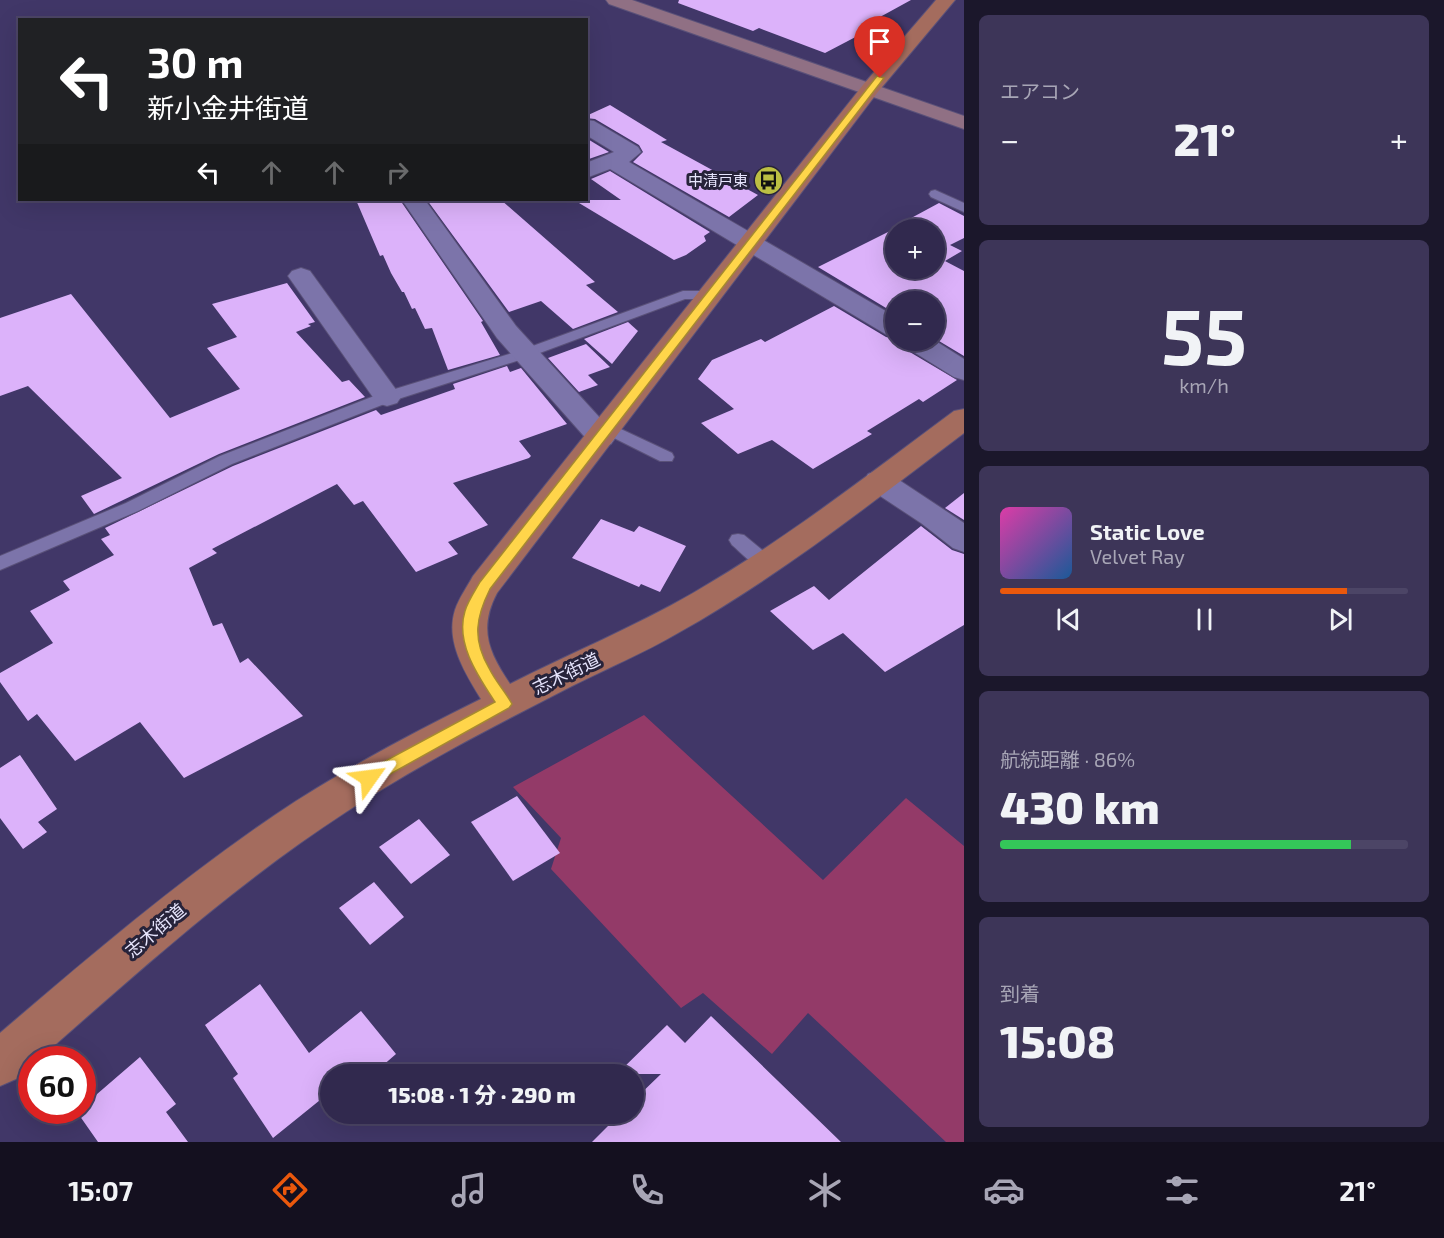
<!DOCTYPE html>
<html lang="ja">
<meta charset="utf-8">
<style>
:root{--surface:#31294e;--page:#3d3558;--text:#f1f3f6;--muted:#a8a6b6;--line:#4c4566;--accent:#ea580c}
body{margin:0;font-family:"Exo 2","Noto Sans JP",sans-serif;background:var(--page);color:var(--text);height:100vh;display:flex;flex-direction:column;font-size:22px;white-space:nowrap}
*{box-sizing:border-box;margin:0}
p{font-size:20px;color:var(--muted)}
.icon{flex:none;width:33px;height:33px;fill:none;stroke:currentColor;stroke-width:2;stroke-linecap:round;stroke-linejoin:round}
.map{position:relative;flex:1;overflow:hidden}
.sheet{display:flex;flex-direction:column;gap:15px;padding:15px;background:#1b172b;width:480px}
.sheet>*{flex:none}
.hud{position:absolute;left:18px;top:18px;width:570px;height:183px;border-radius:0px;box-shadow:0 6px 24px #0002,0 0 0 2px var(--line);background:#202124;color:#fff;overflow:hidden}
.fabs{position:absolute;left:885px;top:219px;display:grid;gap:12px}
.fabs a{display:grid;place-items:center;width:60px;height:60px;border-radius:50%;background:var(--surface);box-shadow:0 6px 24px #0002,0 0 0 2px var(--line);font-size:30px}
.speed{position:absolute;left:18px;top:1046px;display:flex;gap:12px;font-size:30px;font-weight:700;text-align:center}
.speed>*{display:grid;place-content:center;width:78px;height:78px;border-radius:50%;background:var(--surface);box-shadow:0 6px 24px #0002,0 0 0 2px var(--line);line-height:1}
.speed .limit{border:9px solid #d22;background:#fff;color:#111}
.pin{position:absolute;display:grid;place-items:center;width:51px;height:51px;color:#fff;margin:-62px -26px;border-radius:50% 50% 50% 0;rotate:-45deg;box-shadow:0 0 6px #0007}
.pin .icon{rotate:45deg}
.me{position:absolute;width:66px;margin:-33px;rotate:59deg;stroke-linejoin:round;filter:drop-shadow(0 0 4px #0008)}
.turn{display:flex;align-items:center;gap:21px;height:126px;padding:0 30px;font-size:27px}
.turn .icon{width:78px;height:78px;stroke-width:2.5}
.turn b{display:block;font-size:42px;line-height:51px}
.lanes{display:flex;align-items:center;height:57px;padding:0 30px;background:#0003;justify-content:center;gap:30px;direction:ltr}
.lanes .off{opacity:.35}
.big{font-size:45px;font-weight:800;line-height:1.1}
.sheet .widget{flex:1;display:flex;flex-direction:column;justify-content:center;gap:9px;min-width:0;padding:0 21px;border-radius:9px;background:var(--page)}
.sheet .dial{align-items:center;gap:0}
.dial b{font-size:78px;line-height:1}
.song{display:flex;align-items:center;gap:18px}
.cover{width:72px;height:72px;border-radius:9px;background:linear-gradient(135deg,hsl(320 70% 55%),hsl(210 70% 35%))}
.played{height:6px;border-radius:3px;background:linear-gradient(90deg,var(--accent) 85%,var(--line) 85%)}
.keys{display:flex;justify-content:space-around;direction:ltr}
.heat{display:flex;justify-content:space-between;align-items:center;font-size:33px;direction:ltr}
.charge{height:9px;border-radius:4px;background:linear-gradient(90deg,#34c759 86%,var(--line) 0)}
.trip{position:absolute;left:320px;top:1064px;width:324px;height:60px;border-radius:30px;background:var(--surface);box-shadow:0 6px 24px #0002,0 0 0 2px var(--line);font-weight:800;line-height:60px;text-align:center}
.tabs{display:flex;height:96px;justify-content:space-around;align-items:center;background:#14101f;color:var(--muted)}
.tabs .icon{width:42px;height:42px}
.tabs .on{color:var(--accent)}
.tabs b{font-size:27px;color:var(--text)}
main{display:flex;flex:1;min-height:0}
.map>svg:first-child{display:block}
.green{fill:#933a68}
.building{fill:#dcb2fa;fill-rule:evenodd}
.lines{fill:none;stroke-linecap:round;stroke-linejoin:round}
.lane-casing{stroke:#5a5179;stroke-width:2}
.street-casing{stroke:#5a5179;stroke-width:2}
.secondary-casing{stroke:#5a5179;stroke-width:2}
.primary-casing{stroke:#5a5179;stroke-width:2}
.lane{fill:#7c74aa;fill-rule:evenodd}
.street{fill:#7c74aa;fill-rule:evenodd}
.secondary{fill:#907084;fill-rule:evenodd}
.primary{fill:#a46c5e;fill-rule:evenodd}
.route{fill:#ffd54a;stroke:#a68a30;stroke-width:1.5}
.labels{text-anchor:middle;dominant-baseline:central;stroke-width:6;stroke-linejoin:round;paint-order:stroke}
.far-poi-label{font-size:15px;fill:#e7e5fd;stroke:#27233a;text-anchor:end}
.street-label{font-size:18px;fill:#e7e5fd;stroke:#27233a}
</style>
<main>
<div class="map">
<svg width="964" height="1142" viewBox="0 0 964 1142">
<rect width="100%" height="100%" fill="#413768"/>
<polygon class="green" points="644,715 823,880 906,798 964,846 964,1142 946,1142 808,1013 772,1054 703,993 681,1008 551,869 561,838 513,787"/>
<g class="building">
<polygon points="679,0 911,0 880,17 888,20 825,53 759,28 753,31 678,3"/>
<polygon points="610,105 667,140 661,142 758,195 729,217 633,162 643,152 639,145 595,119 586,118 586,116"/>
<polygon points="586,138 609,152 586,160"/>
<polygon points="610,171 710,232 704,236 706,241 686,255 674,260 574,200 621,200 591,179"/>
<polygon points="356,200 400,200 483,321 481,322 500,355 448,370 432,328 425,329 415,308 412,309 404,292 402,292 391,273 383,255 380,256"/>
<polygon points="427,200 501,200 595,282 586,285 618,312 573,329 541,301 509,312"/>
<path d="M 939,203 L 964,216 L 964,238 L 950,245 L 962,251 L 945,261 L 964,271 L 964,356 L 934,338 L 934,302 L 896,302 L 896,314 L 818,267 L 904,224 L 902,223 ZM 896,230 L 934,230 L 934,268 L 896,268 Z"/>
<polygon points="287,283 315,322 308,324 311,326 296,332 342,382 349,380 365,397 219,454 94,514 81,496 122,478 28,386 0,396 0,318 71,294 170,418 240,389 207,348 237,337 212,304"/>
<polygon points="834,306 886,337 899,340 903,348 957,380 923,402 919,399 867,431 872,434 813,469 772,440 738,454 701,423 734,409 698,379 712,360 761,339 765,342"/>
<polygon points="628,322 638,331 612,364 584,339"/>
<polygon points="586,344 610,367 588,375 598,385 579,392 548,358"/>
<polygon points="507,366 510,372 521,368 567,424 519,441 531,456 529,458 453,483 488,525 448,542 458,554 416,572 363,501 354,505 337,484 212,549 217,553 189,568 213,626 222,623 240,663 248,658 303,716 184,778 140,722 75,761 37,714 28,721 0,682 0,673 53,643 30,611 70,590 63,581 114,555 101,539 110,535 105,528 233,466 376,410 381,415 455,389 453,384"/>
<polygon points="964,493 964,520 945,508"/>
<polygon points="601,519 634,532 639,526 686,546 660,592 641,584 639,587 572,558"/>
<polygon points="921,526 952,550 964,554 964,625 885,672 843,633 813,650 770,611 814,586 829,600"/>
<polygon points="20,755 57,809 38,822 47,832 23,849 0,818 0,768"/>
<polygon points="517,796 560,853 513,881 471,822"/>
<polygon points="419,819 450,855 411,884 379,847"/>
<polygon points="374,882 404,917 370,945 339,908"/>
<polygon points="260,984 309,1053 361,1011 396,1054 373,1074 330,1074 330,1092 273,1138 233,1078 238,1074 205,1025"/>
<polygon points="711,1016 841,1142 592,1142 621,1113 633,1113 633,1101 661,1074 617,1074 667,1025 685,1043"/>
<polygon points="140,1057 176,1104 166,1112 188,1142 98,1142 77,1112 82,1110 82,1107"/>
</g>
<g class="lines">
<defs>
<g id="lane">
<polygon points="935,190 964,203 964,212 931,197 929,194 931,191"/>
<polygon points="683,291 710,291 717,295 710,299 685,299 529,357 392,401 232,464 138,511 0,570 0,556 126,503 220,456 382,393 519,351"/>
<polygon points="608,423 672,453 674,457 672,461 660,461 602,432 600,428 602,424"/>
<path d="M 738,534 L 744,535 L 772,558 L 775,563 L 772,568 C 757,572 743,554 732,545 L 729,540 L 732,535 Z"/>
</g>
<g id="street">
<polygon points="586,120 594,121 638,147 641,152 629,162 896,317 896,337 887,335 610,169 586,178 586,163 614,152 586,135"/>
<polygon points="402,200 425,200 516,326 611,430 616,437 611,444 601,447 591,444 497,338"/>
<polygon points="301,268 310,271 397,391 401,397 397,403 387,406 377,403 288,276 292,271"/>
<polygon points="901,340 934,340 964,359 964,380 954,377 904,346"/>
<polygon points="879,470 890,474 964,523 964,552 953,548 921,523 868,488 864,481 868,474"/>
</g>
<polygon id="secondary" points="606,0 632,0 964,116 964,129 609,4"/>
<path id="primary" d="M 936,0 L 955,0 L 877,93 L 497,593 C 478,629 489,653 510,684 C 571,653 634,627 693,593 C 785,540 869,474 954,411 L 964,409 L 964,433 C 871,503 780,576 678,633 C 644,653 608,668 572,686 C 496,725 418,765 346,812 C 235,884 138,972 39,1059 L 32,1059 L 32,1066 L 16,1079 L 0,1086 L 0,1033 C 89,957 178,881 275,815 C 340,771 411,734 481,699 C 465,673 445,641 455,610 C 459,598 467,587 473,576 L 863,85 Z"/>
</defs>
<use href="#lane" class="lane-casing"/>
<use href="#street" class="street-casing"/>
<use href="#secondary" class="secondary-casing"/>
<use href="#primary" class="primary-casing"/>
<use href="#lane" class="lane"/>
<use href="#street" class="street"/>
<use href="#secondary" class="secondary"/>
<use href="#primary" class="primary"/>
</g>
<path class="route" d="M 877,76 L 884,78 L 490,589 C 476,617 472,639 489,668 C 495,681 505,691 512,704 L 509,708 L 374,783 L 369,785 L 363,783 L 361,778 L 363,773 L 495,702 C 478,676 455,643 465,611 C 468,601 475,591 480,582 Z"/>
<defs>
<symbol id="bus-disc" viewBox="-11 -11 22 22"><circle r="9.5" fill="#bcbf43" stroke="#27233a"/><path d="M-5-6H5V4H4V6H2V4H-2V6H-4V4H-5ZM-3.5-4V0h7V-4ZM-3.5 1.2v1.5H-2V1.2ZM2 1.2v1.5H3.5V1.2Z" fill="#111"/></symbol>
</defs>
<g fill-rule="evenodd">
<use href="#bus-disc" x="752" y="164" width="33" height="33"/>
</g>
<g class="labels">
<g class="far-poi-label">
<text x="748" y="180">中清戸東</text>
</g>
<g class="street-label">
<text transform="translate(566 673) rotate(-26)">志木街道</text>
<text transform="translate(155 930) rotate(-40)">志木街道</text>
</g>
</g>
</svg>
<div class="fabs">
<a>+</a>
<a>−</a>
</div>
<div class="speed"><div class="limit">60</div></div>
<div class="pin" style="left:880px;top:78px;background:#d93025"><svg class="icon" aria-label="arrive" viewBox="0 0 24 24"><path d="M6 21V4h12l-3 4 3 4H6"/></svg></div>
<svg class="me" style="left:369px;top:778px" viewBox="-20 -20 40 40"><path d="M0-17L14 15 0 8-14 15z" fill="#ffd54a" stroke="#fff" stroke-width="4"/></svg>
<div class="trip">15:08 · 1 分 · 290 m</div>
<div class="hud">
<div class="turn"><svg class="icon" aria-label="left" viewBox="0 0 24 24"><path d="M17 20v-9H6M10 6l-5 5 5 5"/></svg><div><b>30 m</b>新小金井街道</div></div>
<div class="lanes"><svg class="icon" aria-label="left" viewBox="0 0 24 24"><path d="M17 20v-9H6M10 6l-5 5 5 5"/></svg><svg class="icon off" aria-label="ahead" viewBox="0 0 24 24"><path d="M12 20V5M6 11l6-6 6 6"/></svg><svg class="icon off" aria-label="ahead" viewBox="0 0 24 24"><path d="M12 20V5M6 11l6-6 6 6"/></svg><svg class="icon off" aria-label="right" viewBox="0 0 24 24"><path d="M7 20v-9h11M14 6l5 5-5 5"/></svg></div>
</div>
</div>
<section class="sheet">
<div class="widget"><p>エアコン</p>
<div class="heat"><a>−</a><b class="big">21°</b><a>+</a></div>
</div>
<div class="widget dial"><b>55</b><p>km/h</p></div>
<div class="widget">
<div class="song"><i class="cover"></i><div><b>Static Love</b><p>Velvet Ray</p></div></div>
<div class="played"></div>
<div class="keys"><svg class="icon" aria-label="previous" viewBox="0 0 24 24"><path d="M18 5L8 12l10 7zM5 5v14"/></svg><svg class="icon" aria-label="pause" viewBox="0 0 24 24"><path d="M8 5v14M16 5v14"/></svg><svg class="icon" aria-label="next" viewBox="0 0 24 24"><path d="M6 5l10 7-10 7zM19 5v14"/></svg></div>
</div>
<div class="widget"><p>航続距離 · 86%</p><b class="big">430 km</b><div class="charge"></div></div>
<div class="widget"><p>到着</p><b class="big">15:08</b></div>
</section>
</main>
<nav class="tabs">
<b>15:07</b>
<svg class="icon on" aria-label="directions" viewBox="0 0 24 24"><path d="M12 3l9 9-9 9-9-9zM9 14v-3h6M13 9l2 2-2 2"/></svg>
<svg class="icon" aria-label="music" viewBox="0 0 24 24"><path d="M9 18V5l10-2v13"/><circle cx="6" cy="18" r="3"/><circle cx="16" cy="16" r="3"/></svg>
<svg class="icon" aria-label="phone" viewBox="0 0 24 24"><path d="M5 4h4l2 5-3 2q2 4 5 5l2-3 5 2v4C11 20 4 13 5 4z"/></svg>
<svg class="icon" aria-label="climate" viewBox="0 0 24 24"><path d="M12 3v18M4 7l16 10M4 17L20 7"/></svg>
<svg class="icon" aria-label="car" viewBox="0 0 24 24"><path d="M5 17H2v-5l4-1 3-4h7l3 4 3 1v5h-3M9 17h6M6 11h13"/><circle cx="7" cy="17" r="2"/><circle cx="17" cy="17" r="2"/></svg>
<svg class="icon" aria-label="filters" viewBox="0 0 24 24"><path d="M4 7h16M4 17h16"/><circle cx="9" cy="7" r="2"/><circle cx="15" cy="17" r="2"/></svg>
<b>21°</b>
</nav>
